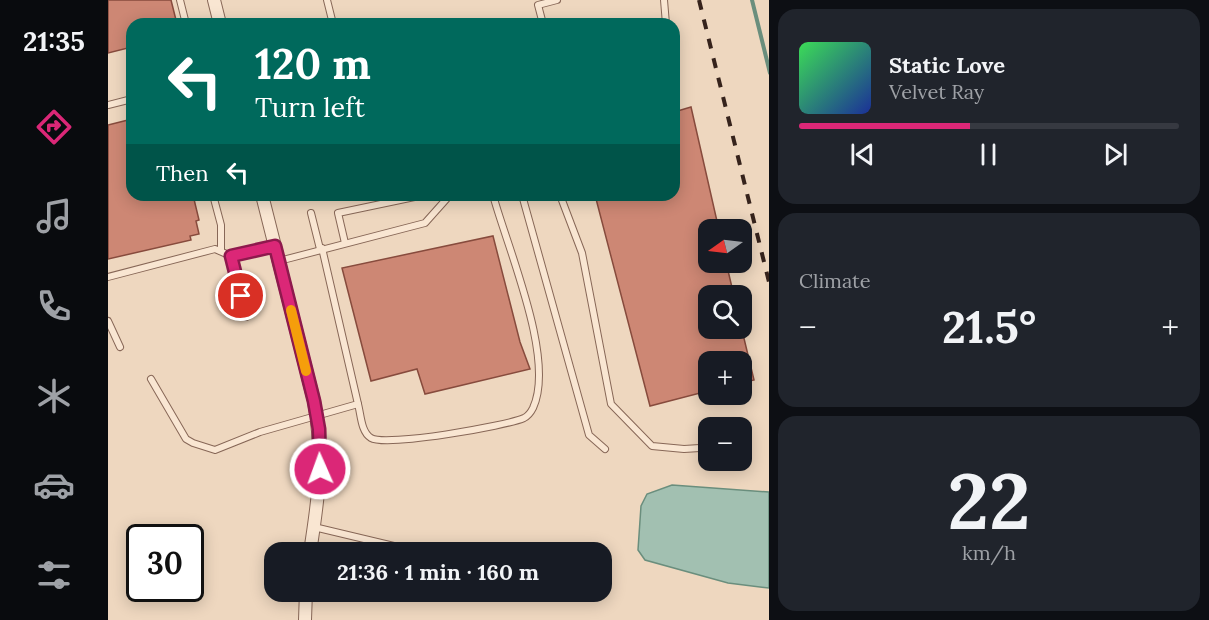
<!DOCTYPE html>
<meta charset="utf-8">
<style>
:root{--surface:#171b24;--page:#20242c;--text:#f1f3f6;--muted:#9ea1a6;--line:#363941;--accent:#db2777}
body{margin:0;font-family:Lora,serif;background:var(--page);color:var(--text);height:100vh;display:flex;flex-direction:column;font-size:22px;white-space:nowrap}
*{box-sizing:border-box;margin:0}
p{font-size:20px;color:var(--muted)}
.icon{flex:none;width:33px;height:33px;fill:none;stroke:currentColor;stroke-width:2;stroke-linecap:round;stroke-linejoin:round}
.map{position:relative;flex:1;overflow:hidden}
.details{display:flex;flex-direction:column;gap:9px;padding:9px;background:#0d0f14;width:440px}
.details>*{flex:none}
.banner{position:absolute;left:18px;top:18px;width:554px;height:183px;border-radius:18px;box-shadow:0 3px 15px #0003;background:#00695c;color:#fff;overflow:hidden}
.needle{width:39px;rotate:256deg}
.tools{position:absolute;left:590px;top:219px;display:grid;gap:12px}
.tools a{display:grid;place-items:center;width:54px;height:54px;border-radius:12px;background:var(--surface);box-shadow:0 3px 15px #0003;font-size:30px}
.speed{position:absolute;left:18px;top:524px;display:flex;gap:12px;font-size:30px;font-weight:700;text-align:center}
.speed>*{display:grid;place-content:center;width:78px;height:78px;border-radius:50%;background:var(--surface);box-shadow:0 3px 15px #0003;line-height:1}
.speed .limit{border:3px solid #111;border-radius:9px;background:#fff;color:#111}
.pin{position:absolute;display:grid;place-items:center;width:51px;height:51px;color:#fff;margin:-26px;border:3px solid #fff;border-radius:50%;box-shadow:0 2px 6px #0007}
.me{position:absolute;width:66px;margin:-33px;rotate:358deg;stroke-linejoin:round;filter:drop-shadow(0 0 4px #0008)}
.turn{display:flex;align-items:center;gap:21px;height:126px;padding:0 30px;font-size:27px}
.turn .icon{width:78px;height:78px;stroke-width:2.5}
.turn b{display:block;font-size:42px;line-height:51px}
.then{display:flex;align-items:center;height:57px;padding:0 30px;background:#0003;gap:12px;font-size:22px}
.big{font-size:45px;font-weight:700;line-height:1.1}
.details .widget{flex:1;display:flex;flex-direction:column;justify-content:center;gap:9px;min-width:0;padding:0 21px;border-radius:18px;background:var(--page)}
.details .dial{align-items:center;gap:0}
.dial b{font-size:78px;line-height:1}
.song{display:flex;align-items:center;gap:18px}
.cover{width:72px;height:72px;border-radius:9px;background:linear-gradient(135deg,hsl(130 70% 55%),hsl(230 70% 35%))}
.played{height:6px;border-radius:3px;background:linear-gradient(90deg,var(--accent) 45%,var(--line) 45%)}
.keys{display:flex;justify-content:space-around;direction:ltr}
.heat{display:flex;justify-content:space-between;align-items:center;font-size:33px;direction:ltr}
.trip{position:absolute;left:156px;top:542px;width:348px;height:60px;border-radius:18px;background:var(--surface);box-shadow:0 3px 15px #0003;font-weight:700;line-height:60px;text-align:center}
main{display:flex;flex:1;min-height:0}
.tab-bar{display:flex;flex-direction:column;width:108px;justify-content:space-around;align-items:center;background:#090b0e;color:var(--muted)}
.tab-bar .icon{width:42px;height:42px}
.tab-bar .on{color:var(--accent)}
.tab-bar b{font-size:27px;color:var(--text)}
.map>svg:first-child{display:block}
.water{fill:#a2c0b1;stroke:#6a8e7d;stroke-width:1.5}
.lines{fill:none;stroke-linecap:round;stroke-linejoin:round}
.stream{stroke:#6a8e7d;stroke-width:4}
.building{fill:#cd8774;stroke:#874b3d;stroke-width:1.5}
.service-casing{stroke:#876757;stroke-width:8}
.minor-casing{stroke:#876757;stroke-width:14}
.service{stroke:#f9e6d2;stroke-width:6}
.minor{stroke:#f9e6d2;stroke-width:12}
.rail{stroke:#36231c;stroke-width:4;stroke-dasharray:10 10;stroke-linecap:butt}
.route-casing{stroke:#8e194d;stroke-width:15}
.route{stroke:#db2777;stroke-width:10}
.slow{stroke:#f59e0b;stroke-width:10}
</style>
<main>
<nav class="tab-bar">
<b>21:35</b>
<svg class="icon on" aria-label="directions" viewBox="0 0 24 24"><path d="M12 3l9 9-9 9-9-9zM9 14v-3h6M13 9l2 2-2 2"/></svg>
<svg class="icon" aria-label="music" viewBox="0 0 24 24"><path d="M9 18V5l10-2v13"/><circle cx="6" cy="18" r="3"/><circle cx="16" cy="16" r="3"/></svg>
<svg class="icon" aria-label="phone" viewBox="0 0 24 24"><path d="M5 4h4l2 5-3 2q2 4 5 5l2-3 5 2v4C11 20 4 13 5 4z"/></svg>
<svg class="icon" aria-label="climate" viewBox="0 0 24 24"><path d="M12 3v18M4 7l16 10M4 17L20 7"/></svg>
<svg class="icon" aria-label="car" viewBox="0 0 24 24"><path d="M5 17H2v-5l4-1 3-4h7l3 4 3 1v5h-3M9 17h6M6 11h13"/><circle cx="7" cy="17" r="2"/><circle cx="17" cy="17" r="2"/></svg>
<svg class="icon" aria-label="filters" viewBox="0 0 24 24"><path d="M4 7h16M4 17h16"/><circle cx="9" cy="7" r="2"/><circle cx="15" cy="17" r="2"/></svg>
</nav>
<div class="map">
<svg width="662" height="620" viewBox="0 0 662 620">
<rect width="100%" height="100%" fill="#eed7bf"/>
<polygon class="water" points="564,485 661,492 661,588 620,583 537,560 530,550 533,506 539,494"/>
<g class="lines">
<polyline class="stream" points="644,0 662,73"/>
</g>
<g class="building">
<polygon points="0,0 63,0 69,24 24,24 24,47 0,53"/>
<polygon points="583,107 611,230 600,230 600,262 618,262 626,296 600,296 600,328 633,328 633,326 646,380 633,383 633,362 600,362 600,391 542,406 487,195 566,195 566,112"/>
<polygon points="24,119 24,195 85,195 91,220 88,221 91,234 82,236 83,240 0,259 0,125"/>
<polygon points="385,236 412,342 422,369 317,394 309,369 263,381 234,268"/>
</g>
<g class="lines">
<defs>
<g id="service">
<polyline points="72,0 78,24"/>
<polyline points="219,0 225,24"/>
<polyline points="556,0 558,24"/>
<polyline points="435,24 430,5 449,0"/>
<polyline points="0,105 24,99"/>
<polyline points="105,195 113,225 113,251"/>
<polyline points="414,195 481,435 497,449"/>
<polyline points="452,195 474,253 503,404 544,446 576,449 592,448"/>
<polyline points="203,213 212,249"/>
<polyline points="237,243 230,213 316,195"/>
<polyline points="123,256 138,317"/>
<polyline points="171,261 317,223 342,195"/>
<polyline points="0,277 107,249 123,256 167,246"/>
<polyline points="0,321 12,347"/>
<polyline points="43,379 78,439 85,443 107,450 152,432 250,404 214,248"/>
<path d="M 250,404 C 253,415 253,432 263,438 C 278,447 398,426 416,418 C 420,416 423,412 425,408 C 448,359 399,247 385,195"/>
<polyline points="206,527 311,552"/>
<polyline points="494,563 496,561"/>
</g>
<g id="minor">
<polyline points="106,0 112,24"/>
<path d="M 154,195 L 206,401 C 216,459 211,495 202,552"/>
<polyline points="197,620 198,591"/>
</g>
</defs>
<use href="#service" class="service-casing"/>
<use href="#minor" class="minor-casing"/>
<use href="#service" class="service"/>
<use href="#minor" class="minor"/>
<polyline class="rail" points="591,0 662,286"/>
</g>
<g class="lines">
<defs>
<polyline id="route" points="133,296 123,256 167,246 206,401 211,429 212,469"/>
</defs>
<use href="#route" class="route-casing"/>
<use href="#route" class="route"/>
<polyline class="slow" points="183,310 198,371"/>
</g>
</svg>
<div class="tools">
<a><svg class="needle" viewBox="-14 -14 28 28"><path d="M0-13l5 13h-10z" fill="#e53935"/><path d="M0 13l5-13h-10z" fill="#9ea1a6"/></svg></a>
<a><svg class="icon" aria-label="search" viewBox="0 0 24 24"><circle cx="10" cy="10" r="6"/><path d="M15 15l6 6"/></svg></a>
<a>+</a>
<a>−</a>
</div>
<div class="speed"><div class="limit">30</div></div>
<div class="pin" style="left:133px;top:296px;background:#d93025"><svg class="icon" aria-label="arrive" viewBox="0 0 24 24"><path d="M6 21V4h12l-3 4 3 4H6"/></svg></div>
<svg class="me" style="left:212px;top:469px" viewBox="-20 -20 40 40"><circle r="17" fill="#db2777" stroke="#fff" stroke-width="3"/><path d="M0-11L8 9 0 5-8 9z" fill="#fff"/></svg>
<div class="trip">21:36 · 1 min · 160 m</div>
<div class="banner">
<div class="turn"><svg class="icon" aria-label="left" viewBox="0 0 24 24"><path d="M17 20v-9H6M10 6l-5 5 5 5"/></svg><div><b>120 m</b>Turn left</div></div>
<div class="then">Then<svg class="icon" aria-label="left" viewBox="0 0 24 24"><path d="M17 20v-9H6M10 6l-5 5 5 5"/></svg></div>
</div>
</div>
<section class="details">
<div class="widget">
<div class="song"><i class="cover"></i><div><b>Static Love</b><p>Velvet Ray</p></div></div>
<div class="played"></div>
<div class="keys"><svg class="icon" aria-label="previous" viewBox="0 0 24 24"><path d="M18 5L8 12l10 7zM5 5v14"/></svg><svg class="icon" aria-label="pause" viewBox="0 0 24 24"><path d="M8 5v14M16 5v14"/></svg><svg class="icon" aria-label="next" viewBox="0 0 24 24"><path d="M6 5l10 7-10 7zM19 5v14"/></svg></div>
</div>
<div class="widget"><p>Climate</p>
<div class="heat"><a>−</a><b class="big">21.5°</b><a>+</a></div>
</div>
<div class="widget dial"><b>22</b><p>km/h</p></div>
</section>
</main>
